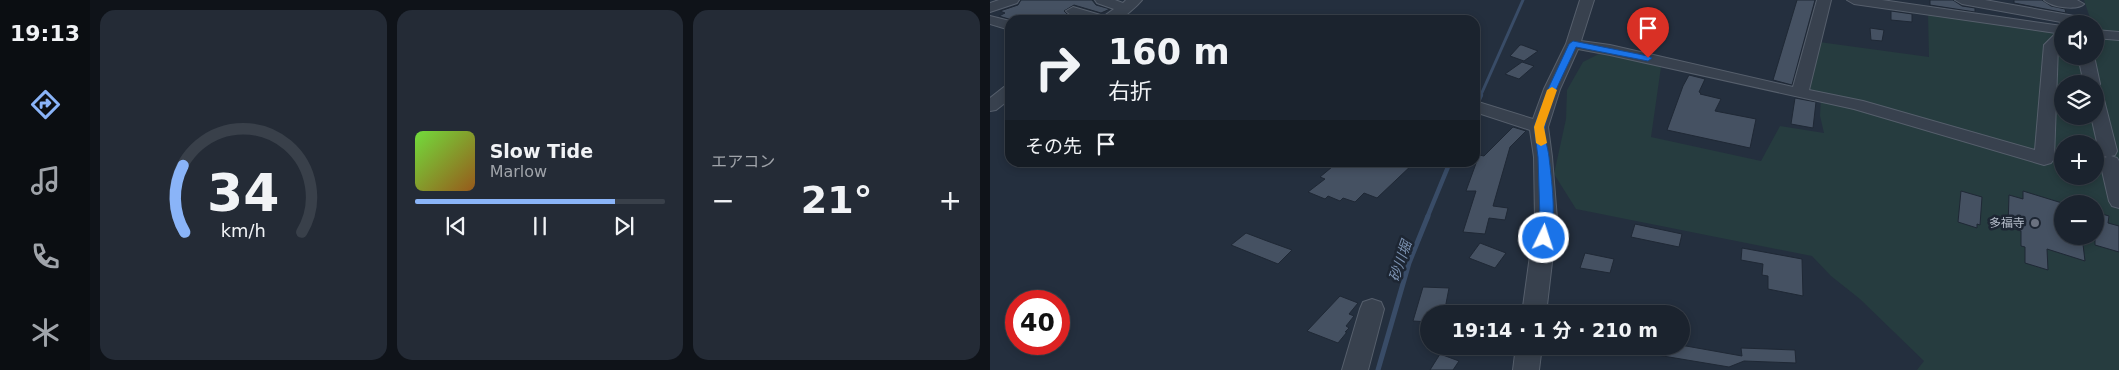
<!DOCTYPE html>
<html lang="ja">
<meta charset="utf-8">
<style>
:root{--surface:#1b232e;--page:#242b36;--text:#f1f3f6;--muted:#a0a4aa;--line:#39404a;--accent:#8ab4f8}
body{margin:0;font-family:"DejaVu Sans","Noto Sans JP",sans-serif;background:var(--page);color:var(--text);height:100vh;display:flex;flex-direction:column;font-size:19px;white-space:nowrap}
*{box-sizing:border-box;margin:0}
p{font-size:16px;color:var(--muted)}
.icon{flex:none;width:28px;height:28px;fill:none;stroke:currentColor;stroke-width:2;stroke-linecap:round;stroke-linejoin:round}
.map{position:relative;flex:1;overflow:hidden}
.drawer{display:flex;flex-direction:column;gap:10px;padding:10px;background:#0f1319;width:900px}
.drawer>*{flex:none}
.top-card{position:absolute;left:15px;top:15px;width:475px;height:152px;border-radius:15px;box-shadow:0 2px 8px #0003,0 0 0 1px var(--line);background:#1b232e;color:var(--text);overflow:hidden}
.controls{position:absolute;left:1064px;top:15px;display:grid;gap:10px}
.controls a{display:grid;place-items:center;width:50px;height:50px;border-radius:50%;background:var(--surface);box-shadow:0 2px 8px #0003,0 0 0 1px var(--line);font-size:25px}
.speed{position:absolute;left:15px;top:290px;display:flex;gap:10px;font-size:25px;font-weight:700;text-align:center}
.speed>*{display:grid;place-content:center;width:65px;height:65px;border-radius:50%;background:var(--surface);box-shadow:0 2px 8px #0003,0 0 0 1px var(--line);line-height:1}
.speed .limit{border:8px solid #d22;background:#fff;color:#111}
.pin{position:absolute;display:grid;place-items:center;width:42px;height:42px;color:#fff;margin:-51px -21px;border-radius:50% 50% 50% 0;rotate:-45deg;box-shadow:0 0 5px #0007}
.pin .icon{rotate:45deg}
.me{position:absolute;width:55px;margin:-28px;rotate:4deg;stroke-linejoin:round;filter:drop-shadow(0 0 4px #0008)}
.turn{display:flex;align-items:center;gap:18px;height:105px;padding:0 20px;font-size:22px}
.turn .icon{width:65px;height:65px;stroke-width:2.5}
.turn b{display:block;font-size:35px;line-height:42px}
.then{display:flex;align-items:center;height:48px;padding:0 20px;background:#0003;gap:10px;font-size:19px}
.big{font-size:38px;font-weight:700;line-height:1.1}
.drawer .card{flex:1;display:flex;flex-direction:column;justify-content:center;gap:8px;min-width:0;padding:0 18px;border-radius:15px;background:var(--page)}
.drawer .dial{align-items:center;gap:0}
.dial svg{height:130px;overflow:visible;fill:none;stroke:var(--line);stroke-width:7;stroke-linecap:round;text-anchor:middle}
.dial text{fill:var(--text);stroke:none}
.song{display:flex;align-items:center;gap:15px}
.cover{width:60px;height:60px;border-radius:8px;background:linear-gradient(135deg,hsl(100 70% 55%),hsl(30 70% 35%))}
.played{height:5px;border-radius:2px;background:linear-gradient(90deg,var(--accent) 80%,var(--line) 80%)}
.keys{display:flex;justify-content:space-around;direction:ltr}
.heat{display:flex;justify-content:space-between;align-items:center;font-size:28px;direction:ltr}
.drawer .tiles{flex:1;display:grid;gap:10px;grid-template-columns:repeat(3,1fr)}
.trip{position:absolute;left:430px;top:305px;width:270px;height:50px;border-radius:25px;background:var(--surface);box-shadow:0 2px 8px #0003,0 0 0 1px var(--line);font-weight:700;line-height:50px;text-align:center}
main{display:flex;flex:1;min-height:0}
.tabs{display:flex;flex-direction:column;width:90px;justify-content:space-around;align-items:center;background:#0b0e12;color:var(--muted)}
.tabs .icon{width:35px;height:35px}
.tabs .selected{color:var(--accent)}
.tabs b{font-size:22px;color:var(--text)}
.map>svg:first-child{display:block}
.green{fill:#263c3f;fill-rule:evenodd}
.lines{fill:none;stroke-linecap:round;stroke-linejoin:round}
.stream-far2{stroke:#394c67;stroke-width:3}
.stream-far1{stroke:#394c67;stroke-width:4.5}
.stream{stroke:#394c67;stroke-width:5}
.building{fill:#455162;stroke:#1f2835}
.minor-casing{stroke:#565f6c;stroke-width:2}
.minor{fill:#38414e;fill-rule:evenodd}
.route{fill:#1a73e8;stroke:#114b97}
.slow{fill:#f59e0b}
.worship-dot{fill:#6b7280;stroke:#1d2633;stroke-width:2}
.labels{text-anchor:middle;dominant-baseline:central;stroke-width:5;stroke-linejoin:round;paint-order:stroke}
.poi-label{font-size:12px;fill:#b4bcc9;stroke:#1d2633;text-anchor:end}
.water-label{font-size:14px;font-style:italic;fill:#7c92b1;stroke:#1d2633}
</style>
<main>
<nav class="tabs">
<b>19:13</b>
<svg class="icon selected" aria-label="directions" viewBox="0 0 24 24"><path d="M12 3l9 9-9 9-9-9zM9 14v-3h6M13 9l2 2-2 2"/></svg>
<svg class="icon" aria-label="music" viewBox="0 0 24 24"><path d="M9 18V5l10-2v13"/><circle cx="6" cy="18" r="3"/><circle cx="16" cy="16" r="3"/></svg>
<svg class="icon" aria-label="phone" viewBox="0 0 24 24"><path d="M5 4h4l2 5-3 2q2 4 5 5l2-3 5 2v4C11 20 4 13 5 4z"/></svg>
<svg class="icon" aria-label="climate" viewBox="0 0 24 24"><path d="M12 3v18M4 7l16 10M4 17L20 7"/></svg>
</nav>
<section class="drawer">
<div class="tiles">
<div class="card dial"><svg viewBox="0 0 100 80">
<path d="M14 69A42 42 0 1 1 86 69"/>
<path d="M14 69A42 42 0 0 1 13 28" stroke="#8ab4f8"/>
<text x="50" y="56" font-size="32" font-weight="700">34</text>
<text x="50" y="72" font-size="11">km/h</text>
</svg></div>
<div class="card">
<div class="song"><i class="cover"></i><div><b>Slow Tide</b><p>Marlow</p></div></div>
<div class="played"></div>
<div class="keys"><svg class="icon" aria-label="previous" viewBox="0 0 24 24"><path d="M18 5L8 12l10 7zM5 5v14"/></svg><svg class="icon" aria-label="pause" viewBox="0 0 24 24"><path d="M8 5v14M16 5v14"/></svg><svg class="icon" aria-label="next" viewBox="0 0 24 24"><path d="M6 5l10 7-10 7zM19 5v14"/></svg></div>
</div>
<div class="card"><p>エアコン</p>
<div class="heat"><a>−</a><b class="big">21°</b><a>+</a></div>
</div>
</div>
</section>
<div class="map">
<svg width="1129" height="370" viewBox="0 0 1129 370">
<rect width="100%" height="100%" fill="#242f3e"/>
<path class="green" d="M 1094,0 L 1129,0 L 1129,370 L 927,370 L 934,361 L 870,299 L 841,276 L 822,256 L 586,209 L 564,174 L 576,119 L 577,90 L 593,62 L 609,54 L 640,59 L 671,67 L 661,137 L 771,161 L 790,126 L 834,133 L 830,116 L 831,98 L 819,92 L 829,42 L 939,57 L 938,14 L 1072,34 L 1072,56 L 1105,56 L 1105,39 L 1107,39 L 1105,24 L 1102,24 ZM 1072,84 L 1105,84 L 1105,116 L 1072,116 ZM 1072,144 L 1105,144 L 1105,176 L 1072,176 ZM 1072,204 L 1105,204 L 1105,236 L 1072,236 Z"/>
<g class="lines">
<polyline class="stream-far2" points="490,97 533,0"/>
<g class="stream-far1">
<polyline points="485,108 491,95"/>
<polyline points="437,218 460,162"/>
</g>
<polyline class="stream" points="388,370 419,263 438,216"/>
</g>
<g class="building">
<polygon points="31,0 102,0 106,5 120,9 111,13 84,5 74,11 79,16 90,20 22,20 9,16 15,13 10,11 28,5"/>
<polygon points="807,0 825,0 802,85 783,80"/>
<polygon points="940,0 963,0 972,6 985,8 985,12 940,5"/>
<polygon points="1024,0 1052,0 1061,6 1075,9 1076,13 1024,3"/>
<polygon points="901,11 922,14 922,22 901,20"/>
<polygon points="880,28 894,30 892,41 881,40"/>
<polygon points="530,45 532,45 548,51 534,61 520,56"/>
<polygon points="532,62 544,66 529,79 515,74"/>
<polygon points="699,75 715,79 709,92 711,93 710,94 731,99 725,111 766,119 760,148 677,130 693,86"/>
<polygon points="805,98 826,102 823,128 801,124"/>
<polygon points="523,127 536,131 520,147 503,206 518,208 515,220 499,218 495,234 473,232 486,191 476,191 489,155 494,156"/>
<polygon points="348,162 425,162 387,198 374,193 365,202 353,198 350,201 338,196 335,199 318,192 335,179 330,177"/>
<polygon points="971,191 992,197 990,225 987,224 987,228 968,222"/>
<polygon points="1033,191 1072,203 1072,236 1092,236 1095,261 1057,249 1058,270 1035,263 1035,247 1031,246 1031,231 1018,227 1019,195 1033,199"/>
<polygon points="1105,212 1119,216 1118,223 1129,226 1129,252 1105,245"/>
<polygon points="645,224 692,234 689,247 641,237"/>
<polygon points="256,233 277,241 302,250 288,264 241,245"/>
<polygon points="490,243 516,253 505,268 479,258"/>
<polygon points="752,248 812,259 813,296 778,289 778,276 772,275 773,264 751,260"/>
<polygon points="595,253 624,259 620,273 590,268"/>
<polygon points="433,287 459,288 454,314 439,314 439,322 423,321"/>
<polygon points="350,296 368,303 359,314 364,316 356,326 359,328 355,332 357,332 348,343 317,331"/>
<polygon points="656,346 696,346 752,356 751,348 805,350 806,363 754,361 739,367 655,353"/>
<polygon points="450,354 469,361 463,370 440,370"/>
</g>
<g class="lines">
<defs>
<g id="minor">
<polygon points="9,0 29,0 27,3 0,12 0,3"/>
<path d="M 105,0 L 125,0 L 133,3 L 136,0 L 152,0 C 147,6 134,18 127,20 C 116,23 83,20 76,11 L 83,7 L 114,16 L 124,9 L 107,3 Z"/>
<polygon points="590,0 604,0 591,41 620,45 803,87 827,0 841,0 819,90 873,101 1045,150 1054,45 1066,33 864,4 857,0 892,0 1072,26 1072,43 1068,46 1064,159 1061,163 1054,165 864,109 620,55 588,49 570,89 558,127 562,157 567,219 556,314 532,314 545,219 544,157 540,130 485,112 485,101 543,119 554,89 576,44"/>
<polygon points="965,0 995,0 1090,17 1097,21 1095,24 1082,24 972,4"/>
<path d="M 1054,0 L 1087,0 L 1094,4 C 1087,11 1061,7 1054,0 Z"/>
<polygon points="0,16 20,21 20,30 0,24"/>
<polygon points="1105,30 1129,32 1129,40 1105,38"/>
<polygon points="1088,56 1104,56 1110,84 1108,87 1105,88 1105,84 1094,84"/>
<polygon points="20,86 20,99 6,110 0,111 0,98 14,87"/>
<polygon points="1105,91 1111,92 1113,96 1127,151 1125,155 1121,156 1127,158 1129,161 1129,208 1122,206 1119,201 1110,162 1113,158 1117,157 1111,155 1109,151 1101,116 1105,116"/>
<polygon points="382,299 391,302 394,309 378,370 352,370 370,309 373,302"/>
<polygon points="526,346 552,346 549,370 523,370"/>
</g>
</defs>
<use href="#minor" class="minor-casing"/>
<use href="#minor" class="minor"/>
</g>
<path class="route" d="M 583,41 L 658,56 L 662,58 L 658,61 L 586,47 C 575,72 559,99 555,126 C 553,135 558,147 559,157 C 561,176 568,224 558,241 L 550,241 L 548,238 L 550,219 L 548,157 L 544,127 L 558,89 L 579,44 Z"/>
<polygon class="slow" points="562,87 567,90 554,127 557,143 551,146 546,143 544,127 557,90"/>
<circle class="worship-dot" cx="1045" cy="223" r="5"/>
<g class="labels">
<g class="poi-label">
<text x="1035" y="223">多福寺</text>
</g>
<g class="water-label">
<text transform="translate(410 261) rotate(-71)">砂川堀</text>
</g>
</g>
</svg>
<div class="controls">
<a><svg class="icon" aria-label="sound" viewBox="0 0 24 24"><path d="M4 9h4l5-4v14l-5-4H4zM17 9q2 3 0 6"/></svg></a>
<a><svg class="icon" aria-label="layers" viewBox="0 0 24 24"><path d="M12 4l9 5-9 5-9-5zM3 14l9 5 9-5"/></svg></a>
<a>+</a>
<a>−</a>
</div>
<div class="speed"><div class="limit">40</div></div>
<div class="pin" style="left:658px;top:58px;background:#d93025"><svg class="icon" aria-label="arrive" viewBox="0 0 24 24"><path d="M6 21V4h12l-3 4 3 4H6"/></svg></div>
<svg class="me" style="left:554px;top:238px" viewBox="-20 -20 40 40"><circle r="17" fill="#1a73e8" stroke="#fff" stroke-width="3"/><path d="M0-11L8 9 0 5-8 9z" fill="#fff"/></svg>
<div class="trip">19:14 · 1 分 · 210 m</div>
<div class="top-card">
<div class="turn"><svg class="icon" aria-label="right" viewBox="0 0 24 24"><path d="M7 20v-9h11M14 6l5 5-5 5"/></svg><div><b>160 m</b>右折</div></div>
<div class="then">その先<svg class="icon" aria-label="arrive" viewBox="0 0 24 24"><path d="M6 21V4h12l-3 4 3 4H6"/></svg></div>
</div>
</div>
</main>
